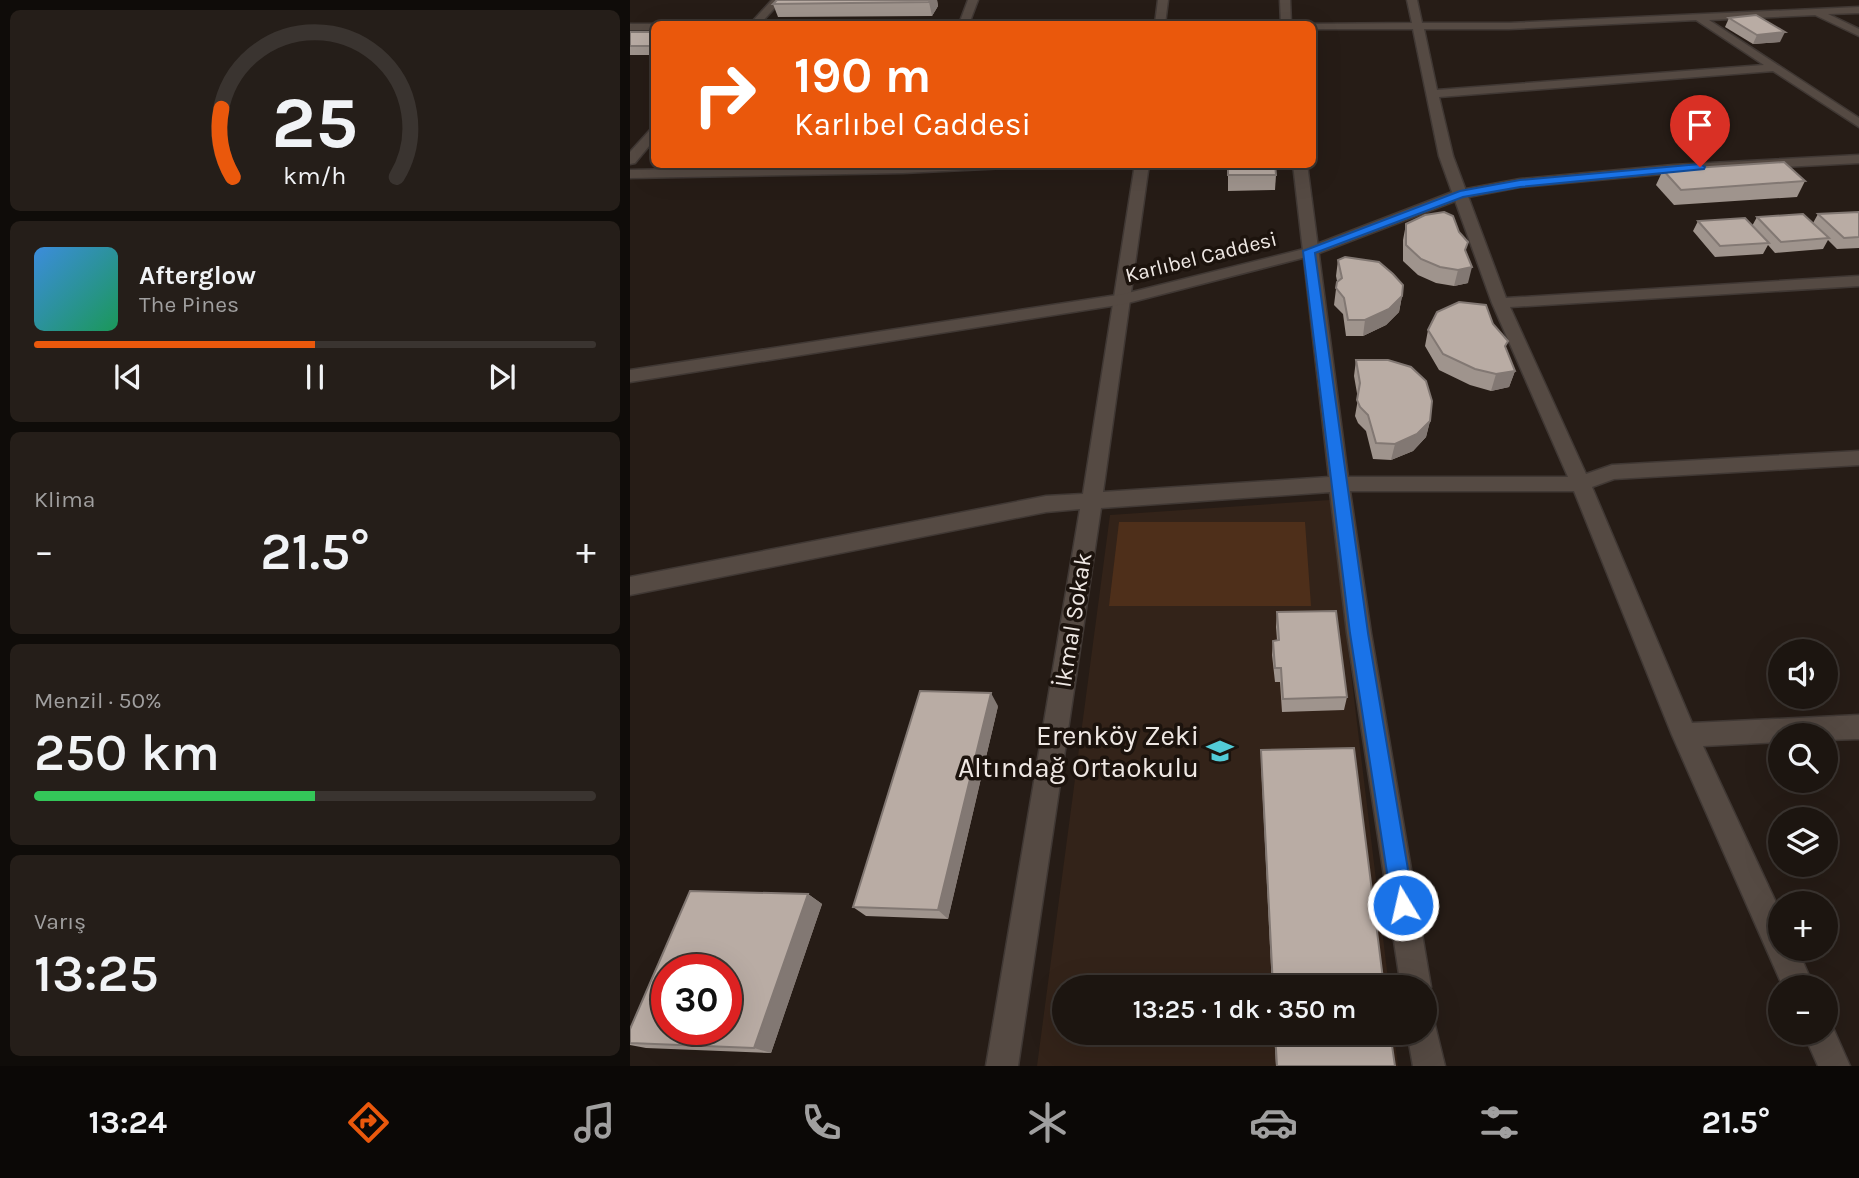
<!DOCTYPE html>
<html lang="tr">
<meta charset="utf-8">
<style>
:root{--surface:#1c1510;--page:#251e19;--text:#f1f3f6;--muted:#a09f9f;--line:#3a3430;--accent:#ea580c}
body{margin:0;font-family:Karla,sans-serif;background:var(--page);color:var(--text);height:100vh;display:flex;flex-direction:column;font-size:26px;white-space:nowrap}
*{box-sizing:border-box;margin:0}
p{font-size:23px;color:var(--muted)}
.icon{flex:none;width:38px;height:38px;fill:none;stroke:currentColor;stroke-width:2;stroke-linecap:round;stroke-linejoin:round}
.map{position:relative;flex:1;overflow:hidden}
.side{display:flex;flex-direction:column;gap:10px;padding:10px;background:#0f0c09;width:630px}
.side>*{flex:none}
.guide{position:absolute;left:21px;top:21px;width:665px;height:147px;border-radius:10px;box-shadow:0 7px 28px #0002,0 0 0 2px var(--line);background:#ea580c;color:#fff;overflow:hidden}
.controls{position:absolute;left:1138px;top:639px;display:grid;gap:14px}
.controls a{display:grid;place-items:center;width:70px;height:70px;border-radius:50%;background:var(--surface);box-shadow:0 7px 28px #0002,0 0 0 2px var(--line);font-size:35px}
.speed{position:absolute;left:21px;top:954px;display:flex;gap:14px;font-size:35px;font-weight:700;text-align:center}
.speed>*{display:grid;place-content:center;width:91px;height:91px;border-radius:50%;background:var(--surface);box-shadow:0 7px 28px #0002,0 0 0 2px var(--line);line-height:1}
.speed .limit{border:10px solid #d22;background:#fff;color:#111}
.pin{position:absolute;display:grid;place-items:center;width:60px;height:60px;color:#fff;margin:-72px -30px;border-radius:50% 50% 50% 0;rotate:-45deg;box-shadow:0 0 7px #0007}
.pin .icon{rotate:45deg}
.me{position:absolute;width:77px;margin:-38px;rotate:351deg;stroke-linejoin:round;filter:drop-shadow(0 0 5px #0008)}
.turn{display:flex;align-items:center;gap:24px;height:147px;padding:0 28px;font-size:32px}
.turn .icon{width:91px;height:91px;stroke-width:2.5}
.turn b{display:block;font-size:49px;line-height:60px}
.big{font-size:52px;font-weight:600;line-height:1.1}
.side .widget{flex:1;display:flex;flex-direction:column;justify-content:center;gap:10px;min-width:0;padding:0 24px;border-radius:10px;background:var(--page)}
.side .dial{align-items:center;gap:0}
.dial svg{height:182px;overflow:visible;fill:none;stroke:var(--line);stroke-width:7;stroke-linecap:round;text-anchor:middle}
.dial text{fill:var(--text);stroke:none}
.song{display:flex;align-items:center;gap:21px}
.cover{width:84px;height:84px;border-radius:10px;background:linear-gradient(135deg,hsl(210 70% 55%),hsl(150 70% 35%))}
.played{height:7px;border-radius:4px;background:linear-gradient(90deg,var(--accent) 50%,var(--line) 50%)}
.keys{display:flex;justify-content:space-around;direction:ltr}
.heat{display:flex;justify-content:space-between;align-items:center;font-size:38px;direction:ltr}
.charge{height:10px;border-radius:5px;background:linear-gradient(90deg,#34c759 50%,var(--line) 0)}
.trip{position:absolute;left:422px;top:975px;width:385px;height:70px;border-radius:35px;background:var(--surface);box-shadow:0 7px 28px #0002,0 0 0 2px var(--line);font-weight:600;line-height:70px;text-align:center}
.tabs{display:flex;height:112px;justify-content:space-around;align-items:center;background:#0b0806;color:var(--muted)}
.tabs .icon{width:49px;height:49px}
.tabs .on{color:var(--accent)}
.tabs b{font-size:32px;color:var(--text)}
main{display:flex;flex:1;min-height:0}
.map>svg:first-child{display:block}
.built{fill:#332319}
.green{fill:#4e2f1a}
.lines{fill:none;stroke-linecap:round;stroke-linejoin:round}
.minor-casing{stroke:#403834;stroke-width:3}
.tertiary-casing{stroke:#403834;stroke-width:3}
.minor{fill:#554a43;fill-rule:evenodd}
.tertiary{fill:#554a43;fill-rule:evenodd}
.wall{fill:#9f948d}
.shaded-wall{fill:#827873}
.building{fill:#b9aca4;stroke:#827873;stroke-width:2;fill-rule:evenodd}
.route{fill:#1a73e8;stroke:#114b97;stroke-width:2}
.labels{text-anchor:middle;dominant-baseline:central;stroke-width:7;stroke-linejoin:round;paint-order:stroke}
.far-street-label{font-size:21px;fill:#efe8e4;stroke:#1c130d}
.street-label{font-size:24px;fill:#efe8e4;stroke:#1c130d}
.near-poi-label{font-size:28px;fill:#efe8e4;stroke:#1c130d;text-anchor:end}
</style>
<main>
<section class="side">
<div class="widget dial"><svg viewBox="0 0 100 80">
<path d="M14 69A42 42 0 1 1 86 69"/>
<path d="M14 69A42 42 0 0 1 9 39" stroke="#ea580c"/>
<text x="50" y="56" font-size="32" font-weight="700">25</text>
<text x="50" y="72" font-size="11">km/h</text>
</svg></div>
<div class="widget">
<div class="song"><i class="cover"></i><div><b>Afterglow</b><p>The Pines</p></div></div>
<div class="played"></div>
<div class="keys"><svg class="icon" aria-label="previous" viewBox="0 0 24 24"><path d="M18 5L8 12l10 7zM5 5v14"/></svg><svg class="icon" aria-label="pause" viewBox="0 0 24 24"><path d="M8 5v14M16 5v14"/></svg><svg class="icon" aria-label="next" viewBox="0 0 24 24"><path d="M6 5l10 7-10 7zM19 5v14"/></svg></div>
</div>
<div class="widget"><p>Klima</p>
<div class="heat"><a>−</a><b class="big">21.5°</b><a>+</a></div>
</div>
<div class="widget"><p>Menzil · 50%</p><b class="big">250 km</b><div class="charge"></div></div>
<div class="widget"><p>Varış</p><b class="big">13:25</b></div>
</section>
<div class="map">
<svg width="1229" height="1066" viewBox="0 0 1229 1066">
<rect width="100%" height="100%" fill="#261c16"/>
<polygon class="built" points="700,500 759,987 434,987 434,1032 764,1033 768,1066 407,1066 480,515"/>
<polygon class="green" points="489,522 675,522 681,606 479,606"/>
<g class="lines">
<defs>
<g id="minor">
<polygon points="142,0 152,0 130,24 120,24"/>
<polygon points="338,0 348,0 339,24 329,24"/>
<polygon points="528,0 538,0 535,24 525,24"/>
<polygon points="650,0 660,0 661,24 651,24"/>
<path d="M 777,0 L 787,0 L 792,23 L 879,23 L 1229,7 L 1229,13 L 1198,14 L 1229,29 L 1229,36 L 1185,15 L 1079,20 L 1229,118 L 1229,127 L 1143,71 L 809,97 L 823,156 L 876,298 L 1229,276 L 1229,286 L 880,307 L 956,474 L 982,465 L 1229,451 L 1229,465 L 984,479 L 962,487 L 1062,723 L 1229,715 L 1229,739 L 1195,740 L 1195,735 L 1150,735 L 1150,742 L 1073,746 L 1150,911 L 1150,948 L 1167,948 L 1184,987 L 1153,987 L 1042,735 L 944,491 L 720,491 L 741,633 L 801,987 L 794,999 L 794,987 L 771,987 L 717,633 L 700,492 L 471,508 L 388,1066 L 356,1066 L 450,509 L 416,512 L 0,595 L 0,577 L 416,496 L 453,494 L 505,164 L 519,164 L 473,492 L 699,477 L 663,164 L 677,164 L 718,477 L 938,477 L 862,303 L 809,156 L 783,29 L 682,29 L 682,24 L 678,24 L 782,23 ZM 1066,20 L 1134,65 L 807,90 L 794,29 L 879,29 Z"/>
<polygon points="0,24 26,24 24,30 0,30"/>
<polygon points="24,129 24,140 5,163 0,164 0,152 20,130"/>
<polygon points="283,164 382,164 376,168 273,173 0,178 0,170"/>
<polygon points="794,1017 804,1021 815,1066 783,1066 777,1032 794,1032"/>
<polygon points="1195,1019 1200,1021 1220,1066 1188,1066 1173,1032 1195,1032"/>
</g>
<polygon id="tertiary" points="1229,155 1229,163 1043,173 890,187 833,198 684,255 494,304 0,382 0,370 494,294 674,249 825,191 890,179 1043,165"/>
</defs>
<use href="#minor" class="minor-casing"/>
<use href="#tertiary" class="tertiary-casing"/>
<use href="#minor" class="minor"/>
<use href="#tertiary" class="tertiary"/>
</g>
<g class="wall">
<polygon points="307,0 308,6 302,16 148,17 143,4"/>
<polygon points="1099,18 1150,42 1123,44 1095,27"/>
<rect x="0" y="32" width="24" height="23"/>
<polygon points="598,164 646,175 645,190 598,191"/>
<polygon points="1033,170 1175,181 1167,197 1044,205 1026,185"/>
<polygon points="1229,212 1229,248 1207,249 1198,240 1193,249 1145,253 1138,245 1133,254 1085,257 1063,231 1068,221 1122,226 1127,217 1183,223 1188,214"/>
<polygon points="776,224 836,252 838,283 824,286 806,283 788,275 773,261 773,240"/>
<polygon points="708,260 772,296 769,312 756,325 733,336 716,336 713,314 704,305 707,281 706,276"/>
<polygon points="863,324 878,341 875,348 885,371 879,387 861,391 840,385 809,370 795,346 798,330"/>
<polygon points="726,360 800,421 796,437 783,451 761,460 743,459 736,431 728,423 725,416 728,399 724,376"/>
<polygon points="647,612 717,697 714,710 652,712 650,682 645,682 642,655 643,641 647,640 646,627"/>
<polygon points="368,706 318,919 236,916 223,907"/>
<polygon points="631,750 754,987 642,987 631,763"/>
<polygon points="178,894 192,904 141,1053 16,1048 0,1045 0,1029"/>
<polygon points="644,1032 760,1032 765,1066 646,1066"/>
</g>
<g class="shaded-wall">
<polygon points="300,0 307,0 308,6 302,16 299,2"/>
<polygon points="1155,32 1150,42 1123,44 1127,35"/>
<polygon points="842,267 838,283 824,286 828,270"/>
<polygon points="772,296 769,312 756,325 733,336 735,320"/>
<polygon points="885,371 879,387 861,391 866,374"/>
<polygon points="800,421 796,437 783,451 761,460 765,444"/>
<polygon points="361,693 368,706 318,919 308,910"/>
<polygon points="178,894 192,904 141,1053 124,1048"/>
</g>
<g class="building">
<polygon points="147,0 300,0 299,2 143,4"/>
<polygon points="1126,15 1155,32 1127,35 1099,18"/>
<rect x="554" y="23" width="27" height="1"/>
<rect x="616" y="23" width="27" height="1"/>
<polygon points="0,32 24,32 24,43 22,46 0,46"/>
<polygon points="1154,162 1175,181 1051,190 1033,170"/>
<polygon points="598,164 645,164 646,175 598,175"/>
<polygon points="814,212 823,216 829,232 838,242 835,250 842,267 828,270 810,267 791,259 776,245 776,224 795,215"/>
<polygon points="1229,212 1229,237 1214,238 1188,214"/>
<polygon points="1173,214 1199,238 1151,242 1127,217"/>
<polygon points="1115,218 1139,243 1090,246 1068,221"/>
<polygon points="715,257 749,262 763,274 773,285 772,296 759,309 735,320 718,320 714,298 706,288 707,282 712,278 708,260"/>
<polygon points="829,302 856,305 863,324 878,341 875,346 885,371 866,374 845,369 813,354 798,330 807,312"/>
<polygon points="726,360 758,360 781,367 796,381 802,401 800,421 787,434 765,444 746,443 738,415 730,407 727,400 730,383"/>
<polygon points="706,611 717,697 653,699 651,668 645,668 643,641 649,640 647,612"/>
<polygon points="290,691 361,693 308,910 223,907"/>
<polygon points="724,748 754,987 643,987 631,750"/>
<path d="M 60,891 L 178,894 L 124,1048 L 0,1043 L 0,1029 ZM 37,970 L 96,970 L 96,1029 L 37,1029 Z"/>
<polygon points="645,1032 760,1032 765,1066 647,1066"/>
</g>
<polygon class="route" points="1070,164 1075,167 1074,169 890,187 833,197 685,253 738,633 784,905 781,913 773,916 765,913 762,905 720,633 673,251 830,191 890,180"/>
<defs>
<symbol id="school-bare" viewBox="-9 -9 18 18"><path d="M0-5L7-2L0 1L-7-2ZM-4 1L0 2.5L4 1V4Q0 6-4 4Z" fill="#52cbd7" stroke="#1c130d" stroke-width="2.5" paint-order="stroke"/></symbol>
</defs>
<g fill-rule="evenodd">
<use href="#school-bare" x="571" y="732" width="38" height="38"/>
</g>
<g class="labels">
<g class="far-street-label">
<text transform="translate(571 257) rotate(-14)">Karlıbel Caddesi</text>
</g>
<g class="street-label">
<text transform="translate(443 620) rotate(-81)">İkmal Sokak</text>
</g>
<g class="near-poi-label">
<text x="569" y="735">Erenköy Zeki<tspan x="569" dy="32">Altındağ Ortaokulu</tspan></text>
</g>
</g>
</svg>
<div class="controls">
<a><svg class="icon" aria-label="sound" viewBox="0 0 24 24"><path d="M4 9h4l5-4v14l-5-4H4zM17 9q2 3 0 6"/></svg></a>
<a><svg class="icon" aria-label="search" viewBox="0 0 24 24"><circle cx="10" cy="10" r="6"/><path d="M15 15l6 6"/></svg></a>
<a><svg class="icon" aria-label="layers" viewBox="0 0 24 24"><path d="M12 4l9 5-9 5-9-5zM3 14l9 5 9-5"/></svg></a>
<a>+</a>
<a>−</a>
</div>
<div class="speed"><div class="limit">30</div></div>
<div class="pin" style="left:1070px;top:167px;background:#d93025"><svg class="icon" aria-label="arrive" viewBox="0 0 24 24"><path d="M6 21V4h12l-3 4 3 4H6"/></svg></div>
<svg class="me" style="left:773px;top:905px" viewBox="-20 -20 40 40"><circle r="17" fill="#1a73e8" stroke="#fff" stroke-width="3"/><path d="M0-11L8 9 0 5-8 9z" fill="#fff"/></svg>
<div class="trip">13:25 · 1 dk · 350 m</div>
<div class="guide">
<div class="turn"><svg class="icon" aria-label="right" viewBox="0 0 24 24"><path d="M7 20v-9h11M14 6l5 5-5 5"/></svg><div><b>190 m</b>Karlıbel Caddesi</div></div>
</div>
</div>
</main>
<nav class="tabs">
<b>13:24</b>
<svg class="icon on" aria-label="directions" viewBox="0 0 24 24"><path d="M12 3l9 9-9 9-9-9zM9 14v-3h6M13 9l2 2-2 2"/></svg>
<svg class="icon" aria-label="music" viewBox="0 0 24 24"><path d="M9 18V5l10-2v13"/><circle cx="6" cy="18" r="3"/><circle cx="16" cy="16" r="3"/></svg>
<svg class="icon" aria-label="phone" viewBox="0 0 24 24"><path d="M5 4h4l2 5-3 2q2 4 5 5l2-3 5 2v4C11 20 4 13 5 4z"/></svg>
<svg class="icon" aria-label="climate" viewBox="0 0 24 24"><path d="M12 3v18M4 7l16 10M4 17L20 7"/></svg>
<svg class="icon" aria-label="car" viewBox="0 0 24 24"><path d="M5 17H2v-5l4-1 3-4h7l3 4 3 1v5h-3M9 17h6M6 11h13"/><circle cx="7" cy="17" r="2"/><circle cx="17" cy="17" r="2"/></svg>
<svg class="icon" aria-label="filters" viewBox="0 0 24 24"><path d="M4 7h16M4 17h16"/><circle cx="9" cy="7" r="2"/><circle cx="15" cy="17" r="2"/></svg>
<b>21.5°</b>
</nav>
